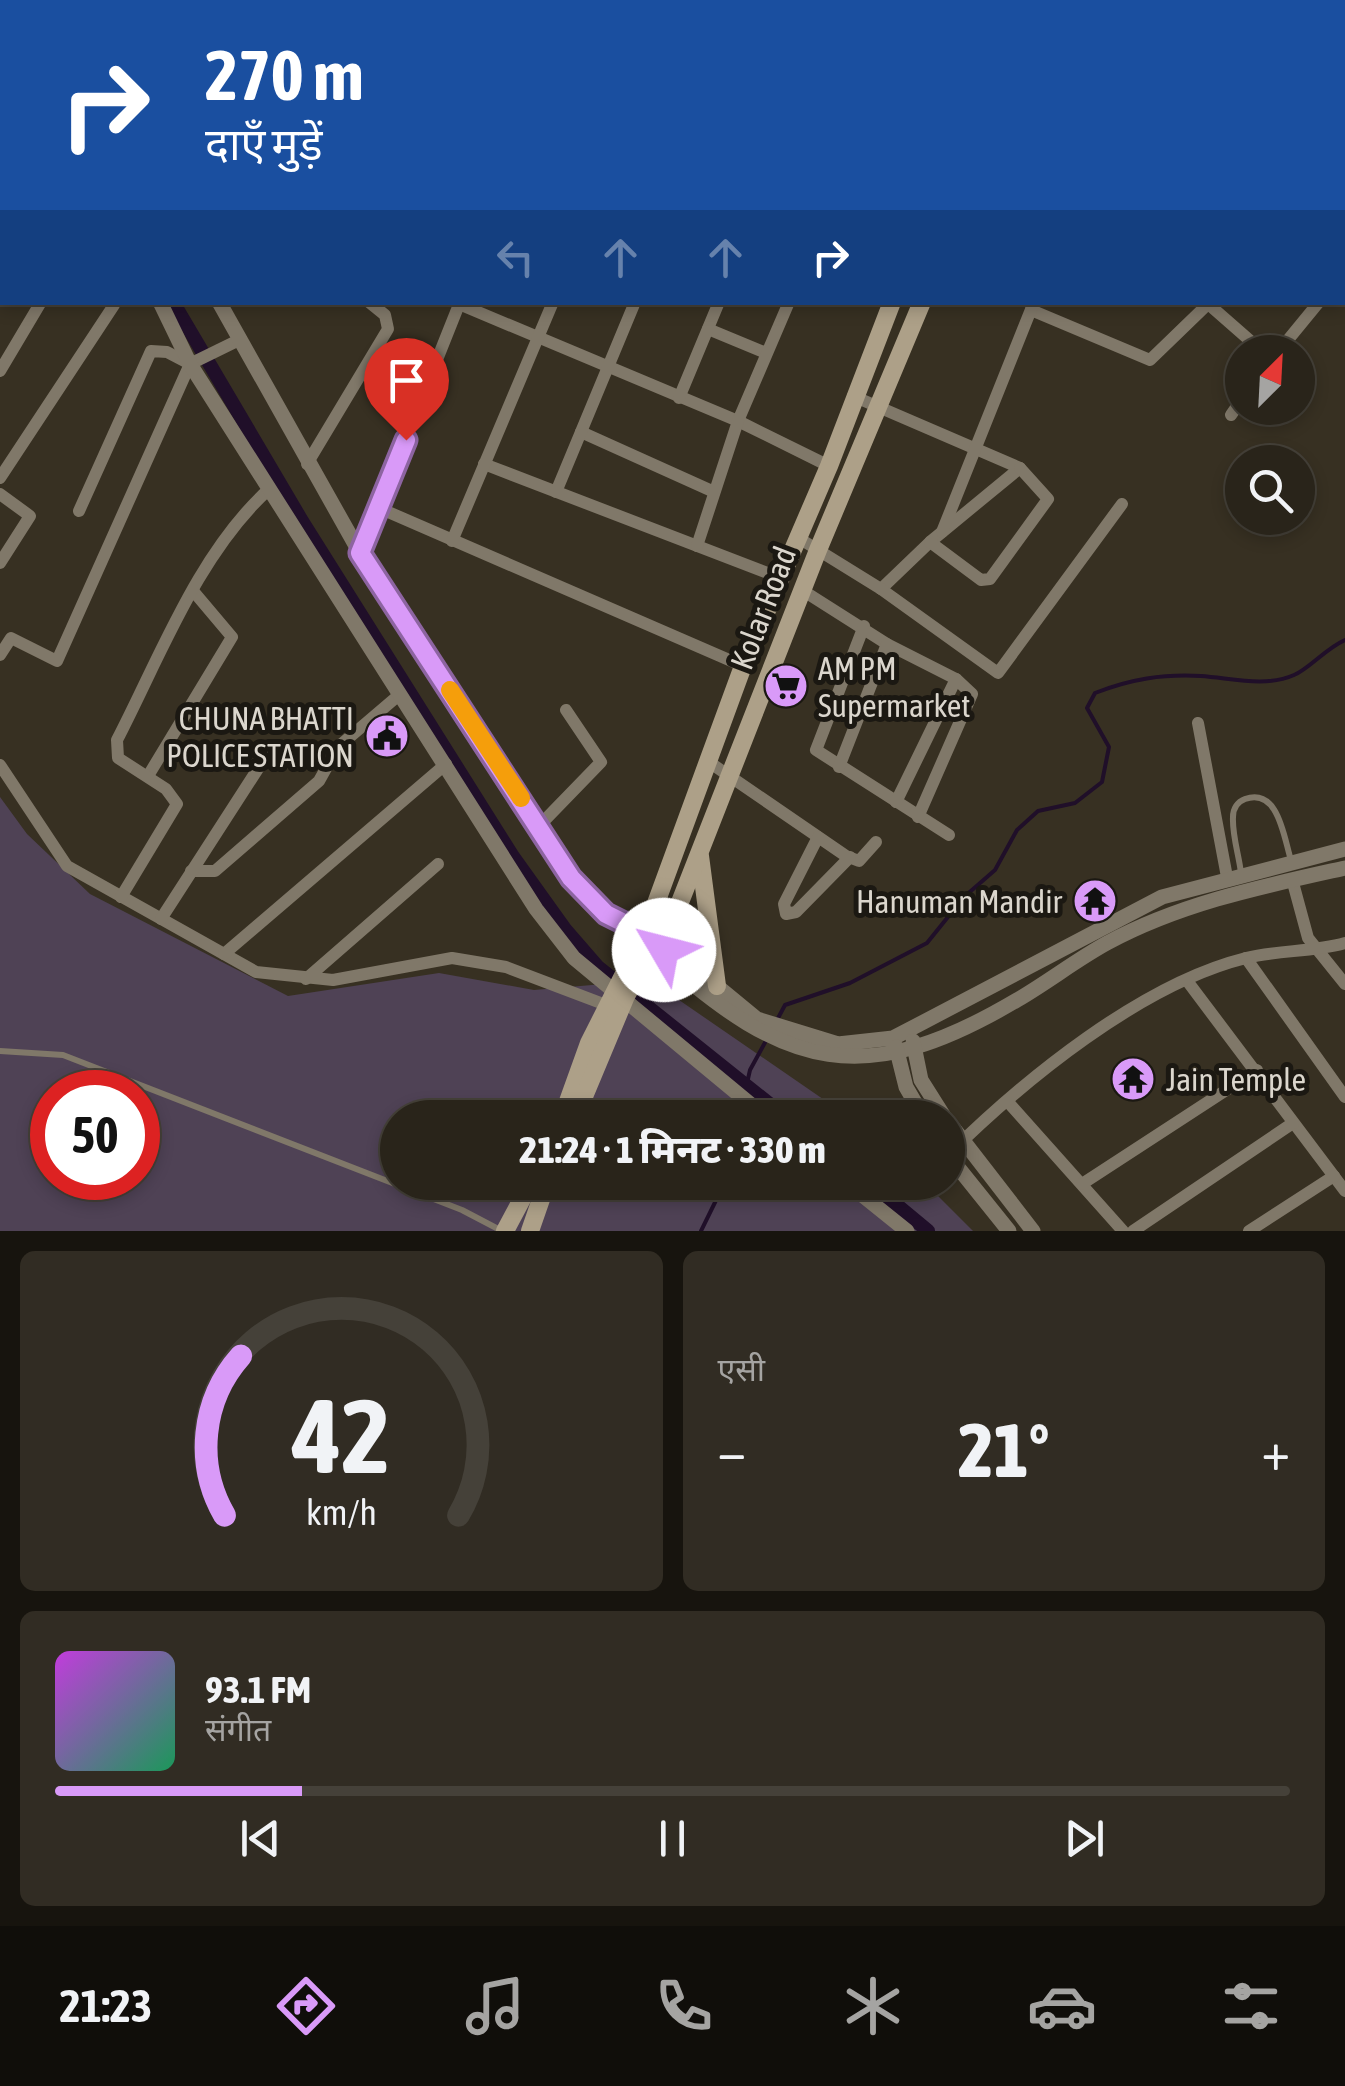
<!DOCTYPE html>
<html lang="hi">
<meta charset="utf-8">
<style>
:root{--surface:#29241a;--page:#312c23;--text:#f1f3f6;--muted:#a5a4a2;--line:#454139;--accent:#d99af8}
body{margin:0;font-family:"Asap Condensed","Noto Sans Devanagari",sans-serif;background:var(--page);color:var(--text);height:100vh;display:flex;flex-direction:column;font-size:38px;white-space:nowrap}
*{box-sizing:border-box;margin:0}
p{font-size:32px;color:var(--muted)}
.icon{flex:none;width:55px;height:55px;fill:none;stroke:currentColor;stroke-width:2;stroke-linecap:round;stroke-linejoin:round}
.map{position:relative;height:1231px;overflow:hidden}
.panel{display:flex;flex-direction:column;gap:20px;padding:20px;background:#17140e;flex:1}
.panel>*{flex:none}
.banner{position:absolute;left:0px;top:0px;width:1345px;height:305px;box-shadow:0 5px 15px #0003,0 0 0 2px var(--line);background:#1a4fa0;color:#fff;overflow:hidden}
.needle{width:65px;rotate:24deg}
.controls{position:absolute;left:1225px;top:335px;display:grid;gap:20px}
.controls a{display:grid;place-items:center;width:90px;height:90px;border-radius:50%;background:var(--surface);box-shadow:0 5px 15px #0003,0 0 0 2px var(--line);font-size:50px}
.speed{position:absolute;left:30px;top:1070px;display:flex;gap:20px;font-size:50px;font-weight:700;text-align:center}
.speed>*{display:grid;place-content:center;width:130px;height:130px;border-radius:50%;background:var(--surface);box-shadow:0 5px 15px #0003,0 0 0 2px var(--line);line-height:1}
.speed .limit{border:15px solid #d22;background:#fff;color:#111}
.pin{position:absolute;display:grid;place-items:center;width:85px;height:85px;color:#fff;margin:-102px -42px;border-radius:50% 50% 50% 0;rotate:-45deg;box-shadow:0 0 10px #0007}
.pin .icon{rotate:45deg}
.me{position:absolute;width:110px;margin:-55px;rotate:307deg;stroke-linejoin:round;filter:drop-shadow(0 0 8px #0008)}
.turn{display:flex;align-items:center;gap:35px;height:210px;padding:0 40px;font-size:45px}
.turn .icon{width:130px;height:130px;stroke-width:2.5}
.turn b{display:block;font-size:70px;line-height:85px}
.lanes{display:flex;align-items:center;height:95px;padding:0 40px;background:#0003;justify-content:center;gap:50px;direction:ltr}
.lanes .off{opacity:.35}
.big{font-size:75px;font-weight:800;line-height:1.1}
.panel .tile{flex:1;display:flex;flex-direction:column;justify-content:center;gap:15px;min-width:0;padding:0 35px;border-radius:15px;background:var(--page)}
.panel .dial{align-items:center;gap:0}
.dial svg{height:260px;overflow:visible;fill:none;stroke:var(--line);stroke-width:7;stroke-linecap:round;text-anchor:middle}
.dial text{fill:var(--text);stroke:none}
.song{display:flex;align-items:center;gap:30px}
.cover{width:120px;height:120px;border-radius:15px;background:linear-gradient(135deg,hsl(290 70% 55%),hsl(150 70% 35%))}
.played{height:10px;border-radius:5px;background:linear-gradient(90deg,var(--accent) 20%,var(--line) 20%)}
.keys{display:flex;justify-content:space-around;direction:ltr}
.heat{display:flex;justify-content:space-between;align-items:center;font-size:55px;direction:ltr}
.panel .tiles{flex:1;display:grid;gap:20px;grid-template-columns:1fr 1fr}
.tile:last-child{grid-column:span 2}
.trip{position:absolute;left:380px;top:1100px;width:585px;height:100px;border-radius:50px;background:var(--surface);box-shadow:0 5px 15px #0003,0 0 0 2px var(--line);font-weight:800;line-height:100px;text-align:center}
.tab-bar{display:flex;height:160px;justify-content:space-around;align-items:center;background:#100e0a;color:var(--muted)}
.tab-bar .icon{width:70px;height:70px}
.tab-bar .active{color:var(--accent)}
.tab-bar b{font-size:45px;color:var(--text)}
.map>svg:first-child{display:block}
.green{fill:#4f4255;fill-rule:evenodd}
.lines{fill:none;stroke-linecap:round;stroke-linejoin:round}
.stream{stroke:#200f29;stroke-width:4}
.canal{stroke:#200f29;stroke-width:14}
.service{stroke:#807869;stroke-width:6}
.minor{stroke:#807869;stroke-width:12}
.tertiary{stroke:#807869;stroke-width:15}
.secondary{stroke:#ada088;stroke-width:18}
.route-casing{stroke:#8d64a1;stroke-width:25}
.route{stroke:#d99af8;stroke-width:18}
.slow{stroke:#f59e0b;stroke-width:18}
.labels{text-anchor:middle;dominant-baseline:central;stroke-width:10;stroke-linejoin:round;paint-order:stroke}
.street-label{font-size:32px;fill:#dbd6cd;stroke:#1b1812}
.poi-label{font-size:32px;fill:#dbd6cd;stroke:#1b1812;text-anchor:start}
</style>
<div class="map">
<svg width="1345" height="1231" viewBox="0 0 1345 1231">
<rect width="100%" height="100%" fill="#373022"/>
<path class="green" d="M 0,797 L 27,834 L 90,894 L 288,996 L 439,973 L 534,990 L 650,980 L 849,1117 L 398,1118 L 398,1182 L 925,1183 L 973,1231 L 0,1231 ZM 52,1092 L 138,1092 L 138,1178 L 52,1178 Z"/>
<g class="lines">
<g class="stream">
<path d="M 777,1020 L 785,1005 L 850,983 L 927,943 L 964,897 L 995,870 L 1017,830 L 1038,811 L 1075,803 L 1102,782 L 1109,747 L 1087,708 L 1095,693 C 1131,679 1162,674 1201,676 C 1231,678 1265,688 1294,675 C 1309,669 1326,648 1345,640"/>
<polyline points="745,1092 750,1070 768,1037"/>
<polyline points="738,1118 741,1106"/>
<polyline points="701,1231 725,1182"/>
</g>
<g class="canal">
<polyline points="0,81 2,83"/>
<polyline points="173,302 302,521 512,855 565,929 598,967 787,1118"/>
<polyline points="869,1182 928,1231"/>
</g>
<g class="service">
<polyline points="1342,260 1345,262"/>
<path d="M 1241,873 C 1239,855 1232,835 1233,817 C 1233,809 1237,802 1245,799 C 1279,787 1284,839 1291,860"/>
<polyline points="0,1051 63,1055 462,1210 502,1231"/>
</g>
<g class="minor">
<polyline points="784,0 788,2"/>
<polyline points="1126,0 1129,2"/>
<polyline points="42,2 44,0"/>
<polyline points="143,2 145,0"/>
<polyline points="307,2 310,0"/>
<polyline points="401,2 403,0"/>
<polyline points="679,2 680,0"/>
<polyline points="764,2 765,0"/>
<polyline points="881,2 882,0"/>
<polyline points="1342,179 1345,176"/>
<polyline points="0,257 2,253"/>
<polyline points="1206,302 1263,352"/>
<polyline points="459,304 738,421 829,466"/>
<polyline points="1031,310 1150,360 1210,302"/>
<polyline points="708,329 766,353"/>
<polyline points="1278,352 1319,302"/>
<polyline points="0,371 41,302"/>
<polyline points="853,396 1020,468 930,542 881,589"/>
<polyline points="679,398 719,302"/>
<polyline points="1231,415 1242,399"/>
<polyline points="581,432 712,491"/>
<polyline points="307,464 388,329 385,315 369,302"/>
<polyline points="484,464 778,577"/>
<polyline points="0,478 114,305"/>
<polyline points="556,492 635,302"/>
<polyline points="0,494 30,516 0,563"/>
<polyline points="379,508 743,666"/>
<polyline points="79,511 151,351 167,352 190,364"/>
<polyline points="942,532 1034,302"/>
<polyline points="797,537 881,589 998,673 1122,504"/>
<polyline points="452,541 553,302"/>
<polyline points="930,542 981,580 990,579 1048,499 1020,468"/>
<polyline points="697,546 738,421 789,302"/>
<polyline points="360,553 460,302"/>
<polyline points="802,590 887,644 956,679 972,694 918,817"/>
<polyline points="864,626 816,750 949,835"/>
<polyline points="0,655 11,638 57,661 190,364 241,339"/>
<polyline points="1198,723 1227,877"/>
<polyline points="709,762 846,856 859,861 876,842"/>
<polyline points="0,765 67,866 256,972 333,980 452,958 506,967 606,1005"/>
<polyline points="839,767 887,644"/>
<polyline points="148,776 232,637 194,592"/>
<polyline points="896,802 956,679"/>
<polyline points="539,826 601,762 566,710"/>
<polyline points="818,837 784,904 786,914 796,912 850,857"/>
<polyline points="191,871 215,871 319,781 338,747 399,695"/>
<polyline points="1292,879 1308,938 1345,984"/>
<path d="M 121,897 L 177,804 L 166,789 L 118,758 L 117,740 C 160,657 198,554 268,490"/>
<polyline points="161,919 270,750"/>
<polyline points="224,954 446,764"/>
<polyline points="1246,958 1345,1097"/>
<polyline points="306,979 438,864"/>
<polyline points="1188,982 1345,1191"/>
<polyline points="1008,1102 1123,1231"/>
<path d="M 948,1155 C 1024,1080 1141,984 1246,958 C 1279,950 1313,952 1345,943"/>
<polyline points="1082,1184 1257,1070"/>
<polyline points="1133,1231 1293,1123"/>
<polyline points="1249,1231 1334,1176"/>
</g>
<g class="tertiary">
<polyline points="0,41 2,43"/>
<polyline points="0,108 2,110"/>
<polyline points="160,302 190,364 536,909 574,958 767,1118"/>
<polyline points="219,302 360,553 571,878 606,914 638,930"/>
<polyline points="666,944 757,1019 838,1044 893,1038 1162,897 1345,849"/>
<path d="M 659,955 C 786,1070 865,1090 1017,1000 C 1048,982 1076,960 1107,943 C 1181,903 1264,886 1345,868"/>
<polyline points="913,1041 921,1080 945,1118"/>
<polyline points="896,1047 906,1087 924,1118"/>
<polyline points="948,1121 1033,1231"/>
<polyline points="948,1155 1009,1231"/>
<polyline points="846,1182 907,1231"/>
</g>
<g class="secondary">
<polyline points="1015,2 1016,0"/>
<polyline points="1042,2 1043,0"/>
<polyline points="700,856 717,986"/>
<circle cx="650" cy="941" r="16"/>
<polyline points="648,925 743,666 829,466 892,302"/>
<polyline points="666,938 818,550 922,302"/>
<polyline points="562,1118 589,1043 636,950"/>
<polyline points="575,1118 626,996 648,957"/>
<polyline points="505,1231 531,1182"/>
<polyline points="530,1231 547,1182"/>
</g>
</g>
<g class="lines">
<defs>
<polyline id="route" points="406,440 360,553 571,878 606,914 638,930 648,925 659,928 666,938 664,950"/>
</defs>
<use href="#route" class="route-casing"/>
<use href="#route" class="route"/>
<polyline class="slow" points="450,690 521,798"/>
</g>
<defs>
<symbol id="supermarket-disc" viewBox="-11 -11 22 22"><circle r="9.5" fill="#d99af8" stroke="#1b1812"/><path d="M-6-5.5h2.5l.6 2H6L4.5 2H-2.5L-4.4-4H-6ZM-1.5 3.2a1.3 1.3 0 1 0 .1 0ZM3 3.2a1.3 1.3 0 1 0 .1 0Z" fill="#111"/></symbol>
<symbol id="civic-disc" viewBox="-11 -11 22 22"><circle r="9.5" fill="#d99af8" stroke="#1b1812"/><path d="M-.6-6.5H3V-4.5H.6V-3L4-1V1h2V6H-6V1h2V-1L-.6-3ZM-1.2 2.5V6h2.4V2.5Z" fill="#111"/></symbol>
<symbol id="temple-disc" viewBox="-11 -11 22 22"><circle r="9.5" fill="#d99af8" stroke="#1b1812"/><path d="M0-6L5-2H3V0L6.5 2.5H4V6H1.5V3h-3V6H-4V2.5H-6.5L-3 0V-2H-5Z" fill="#111"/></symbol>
</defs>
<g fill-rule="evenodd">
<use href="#supermarket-disc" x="761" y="661" width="50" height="50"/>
<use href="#civic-disc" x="362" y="711" width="50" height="50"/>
<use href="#temple-disc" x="1070" y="876" width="50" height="50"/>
<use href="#temple-disc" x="1108" y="1054" width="50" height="50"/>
</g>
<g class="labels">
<g class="street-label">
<text transform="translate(763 608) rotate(-69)">Kolar Road</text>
</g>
<g class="poi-label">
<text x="818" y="668">AM PM<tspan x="818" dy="37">Supermarket</tspan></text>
<text x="354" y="718" text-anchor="end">CHUNA BHATTI<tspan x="354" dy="37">POLICE STATION</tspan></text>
<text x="1062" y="901" text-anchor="end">Hanuman Mandir</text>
<text x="1166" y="1079">Jain Temple</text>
</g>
</g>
</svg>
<div class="controls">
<a><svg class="needle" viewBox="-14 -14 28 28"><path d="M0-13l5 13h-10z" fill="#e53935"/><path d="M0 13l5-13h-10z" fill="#a5a4a2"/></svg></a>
<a><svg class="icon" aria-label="search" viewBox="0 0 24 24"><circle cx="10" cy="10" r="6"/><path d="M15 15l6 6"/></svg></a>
</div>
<div class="speed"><div class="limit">50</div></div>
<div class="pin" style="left:406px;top:440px;background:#d93025"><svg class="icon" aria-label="arrive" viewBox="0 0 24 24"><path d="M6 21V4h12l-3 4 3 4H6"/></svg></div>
<svg class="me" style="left:664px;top:950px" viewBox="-20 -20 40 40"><circle r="19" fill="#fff"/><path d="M0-13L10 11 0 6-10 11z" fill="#d99af8"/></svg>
<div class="trip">21:24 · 1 मिनट · 330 m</div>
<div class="banner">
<div class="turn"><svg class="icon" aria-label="right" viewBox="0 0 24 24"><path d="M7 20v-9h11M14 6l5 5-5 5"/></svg><div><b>270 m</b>दाएँ मुड़ें</div></div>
<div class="lanes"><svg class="icon off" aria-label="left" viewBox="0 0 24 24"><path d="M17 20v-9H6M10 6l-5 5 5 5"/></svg><svg class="icon off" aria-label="ahead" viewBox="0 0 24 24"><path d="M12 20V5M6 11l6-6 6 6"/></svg><svg class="icon off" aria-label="ahead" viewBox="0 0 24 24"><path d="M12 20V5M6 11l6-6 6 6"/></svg><svg class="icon" aria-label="right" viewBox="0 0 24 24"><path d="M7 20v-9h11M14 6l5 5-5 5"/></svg></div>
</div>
</div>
<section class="panel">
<div class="tiles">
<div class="tile dial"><svg viewBox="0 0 100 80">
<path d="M14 69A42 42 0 1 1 86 69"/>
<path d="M14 69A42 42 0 0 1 19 20" stroke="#d99af8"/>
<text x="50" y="56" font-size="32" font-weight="700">42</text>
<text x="50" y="72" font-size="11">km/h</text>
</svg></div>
<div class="tile"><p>एसी</p>
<div class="heat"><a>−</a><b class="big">21°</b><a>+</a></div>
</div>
<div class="tile">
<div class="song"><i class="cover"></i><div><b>93.1 FM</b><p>संगीत</p></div></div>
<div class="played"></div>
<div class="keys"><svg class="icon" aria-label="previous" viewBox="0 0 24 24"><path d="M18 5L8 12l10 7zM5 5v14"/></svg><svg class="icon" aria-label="pause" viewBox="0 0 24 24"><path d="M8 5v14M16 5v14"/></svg><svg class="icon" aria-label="next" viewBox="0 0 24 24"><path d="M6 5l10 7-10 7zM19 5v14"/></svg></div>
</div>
</div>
</section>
<nav class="tab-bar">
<b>21:23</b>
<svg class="icon active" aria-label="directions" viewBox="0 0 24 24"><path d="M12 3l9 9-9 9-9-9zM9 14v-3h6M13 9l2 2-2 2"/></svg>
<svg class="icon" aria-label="music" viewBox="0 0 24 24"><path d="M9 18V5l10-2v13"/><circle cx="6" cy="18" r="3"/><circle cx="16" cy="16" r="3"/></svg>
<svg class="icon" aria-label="phone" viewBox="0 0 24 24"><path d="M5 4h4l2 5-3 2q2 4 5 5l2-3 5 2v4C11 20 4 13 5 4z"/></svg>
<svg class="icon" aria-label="climate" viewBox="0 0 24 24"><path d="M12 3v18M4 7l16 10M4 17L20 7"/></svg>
<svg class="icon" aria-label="car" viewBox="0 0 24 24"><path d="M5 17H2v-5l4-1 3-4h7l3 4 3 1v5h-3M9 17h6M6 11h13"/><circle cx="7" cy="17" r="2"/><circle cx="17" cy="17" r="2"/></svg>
<svg class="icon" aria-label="filters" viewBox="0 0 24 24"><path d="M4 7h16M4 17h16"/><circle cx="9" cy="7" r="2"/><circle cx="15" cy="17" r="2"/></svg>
</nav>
